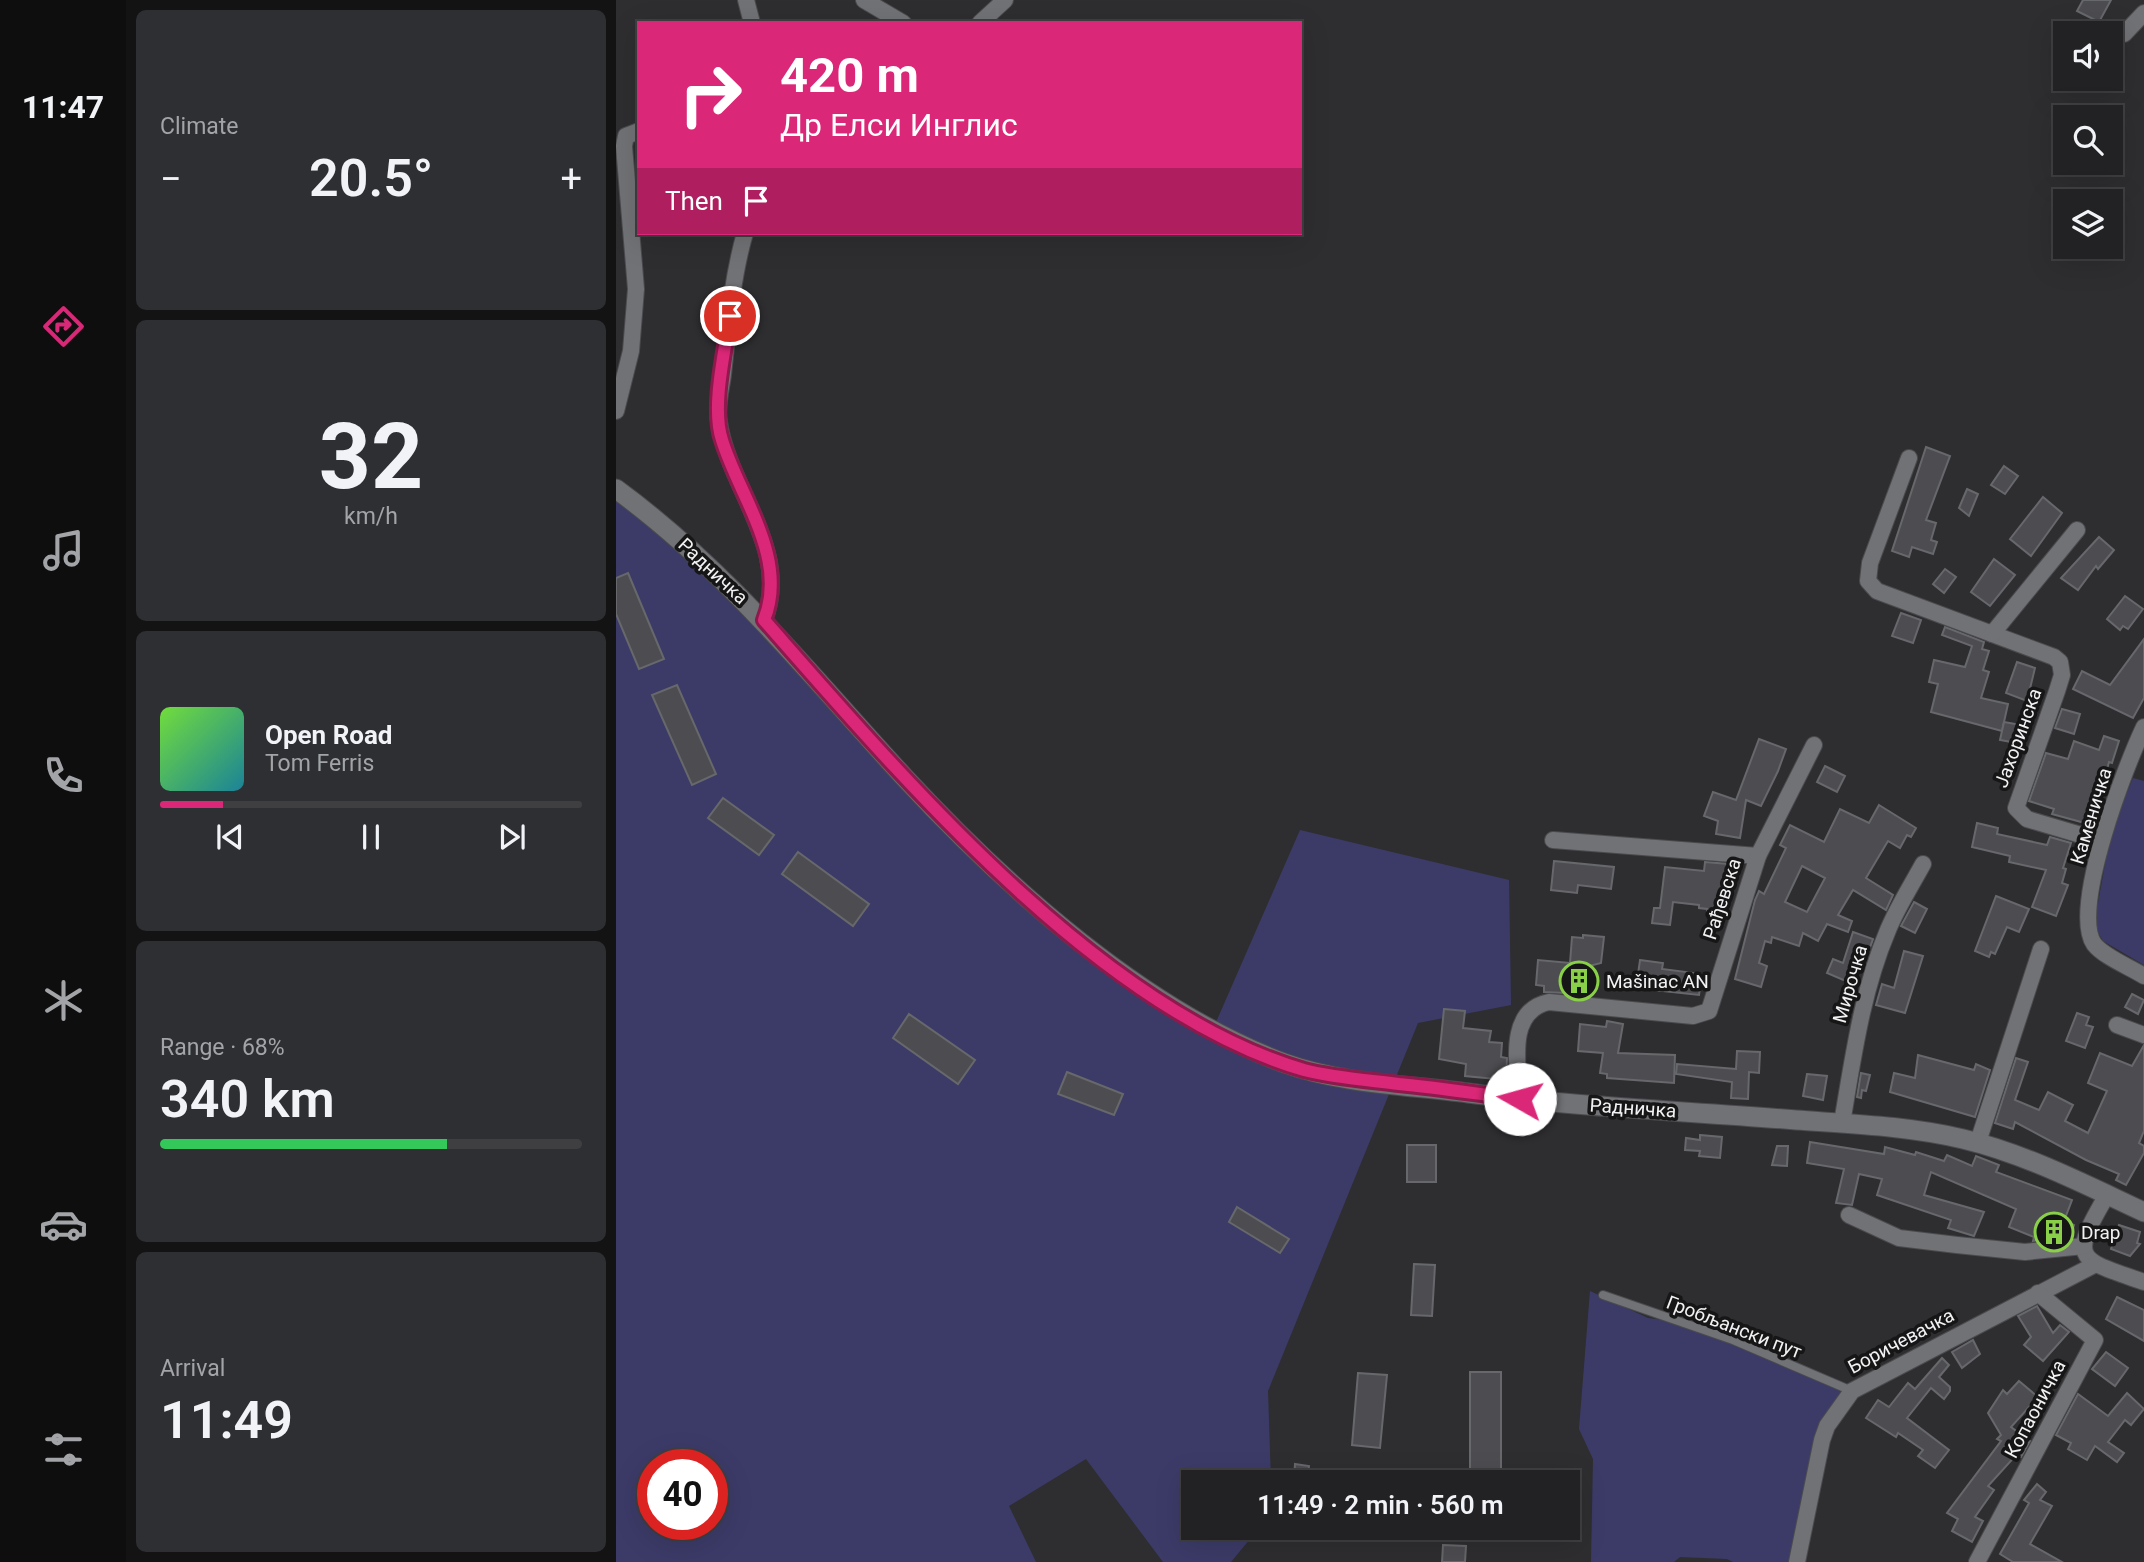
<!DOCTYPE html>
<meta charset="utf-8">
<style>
:root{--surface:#222225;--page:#2e2f32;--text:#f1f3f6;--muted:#a2a4a7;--line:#3f3f42;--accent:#db2777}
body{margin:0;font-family:Roboto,sans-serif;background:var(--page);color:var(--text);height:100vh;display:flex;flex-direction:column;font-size:26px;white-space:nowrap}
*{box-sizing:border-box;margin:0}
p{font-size:23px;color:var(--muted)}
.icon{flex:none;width:38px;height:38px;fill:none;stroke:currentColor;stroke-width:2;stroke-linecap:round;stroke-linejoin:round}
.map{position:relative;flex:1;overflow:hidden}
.details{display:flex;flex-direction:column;gap:10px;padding:10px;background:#131314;width:490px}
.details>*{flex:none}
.guide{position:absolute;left:21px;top:21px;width:665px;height:214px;border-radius:0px;box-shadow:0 7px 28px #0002,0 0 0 2px var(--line);background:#db2777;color:#fff;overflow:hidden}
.controls{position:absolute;left:1437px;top:21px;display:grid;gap:14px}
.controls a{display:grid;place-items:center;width:70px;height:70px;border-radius:0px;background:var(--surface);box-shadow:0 7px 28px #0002,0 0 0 2px var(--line);font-size:35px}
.speed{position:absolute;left:21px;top:1449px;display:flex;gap:14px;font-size:35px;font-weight:700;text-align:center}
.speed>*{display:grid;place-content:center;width:91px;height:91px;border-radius:50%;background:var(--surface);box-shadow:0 7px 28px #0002,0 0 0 2px var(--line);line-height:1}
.speed .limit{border:10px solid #d22;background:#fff;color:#111}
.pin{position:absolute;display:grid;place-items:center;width:60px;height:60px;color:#fff;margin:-30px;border:4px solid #fff;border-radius:50%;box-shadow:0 2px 7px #0007}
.me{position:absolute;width:77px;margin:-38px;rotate:277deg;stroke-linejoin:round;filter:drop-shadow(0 0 5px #0008)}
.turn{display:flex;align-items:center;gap:24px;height:147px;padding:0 28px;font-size:32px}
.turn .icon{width:91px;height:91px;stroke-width:2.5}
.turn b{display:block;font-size:49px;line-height:60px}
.then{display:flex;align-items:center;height:66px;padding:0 28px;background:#0003;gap:14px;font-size:26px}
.big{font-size:52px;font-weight:600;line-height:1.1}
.details .widget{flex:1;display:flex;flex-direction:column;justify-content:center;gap:10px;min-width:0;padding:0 24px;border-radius:10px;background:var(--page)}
.details .dial{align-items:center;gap:0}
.dial b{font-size:91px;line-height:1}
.song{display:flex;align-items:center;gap:21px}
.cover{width:84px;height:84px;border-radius:10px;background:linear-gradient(135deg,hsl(100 70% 55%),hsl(190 70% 35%))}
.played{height:7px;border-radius:4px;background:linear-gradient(90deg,var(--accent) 15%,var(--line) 15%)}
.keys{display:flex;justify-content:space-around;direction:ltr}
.heat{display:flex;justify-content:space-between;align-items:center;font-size:38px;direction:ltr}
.charge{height:10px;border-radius:5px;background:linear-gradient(90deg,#34c759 68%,var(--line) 0)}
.trip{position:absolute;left:565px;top:1470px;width:399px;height:70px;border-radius:0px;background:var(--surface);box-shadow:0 7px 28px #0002,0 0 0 2px var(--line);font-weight:600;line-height:70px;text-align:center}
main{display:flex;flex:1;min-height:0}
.tabs{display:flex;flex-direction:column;width:126px;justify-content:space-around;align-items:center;background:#0e0e0f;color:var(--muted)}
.tabs .icon{width:49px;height:49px}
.tabs .current{color:var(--accent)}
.tabs b{font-size:32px;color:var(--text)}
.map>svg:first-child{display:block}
.green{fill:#3c3b68;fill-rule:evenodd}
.building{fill:#4d4d51;stroke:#67686b;stroke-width:2;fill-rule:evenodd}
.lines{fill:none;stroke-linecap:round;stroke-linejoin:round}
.service-casing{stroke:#4b4b4e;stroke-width:10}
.minor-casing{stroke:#4b4b4e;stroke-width:18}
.tertiary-casing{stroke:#4b4b4e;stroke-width:21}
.service{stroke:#717275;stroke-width:8}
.minor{stroke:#717275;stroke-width:16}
.tertiary{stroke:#717275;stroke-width:19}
.route-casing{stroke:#8e194d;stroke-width:18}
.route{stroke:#db2777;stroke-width:12}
.labels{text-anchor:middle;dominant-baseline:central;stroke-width:7;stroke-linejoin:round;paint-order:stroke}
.street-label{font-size:19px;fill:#f2f2f4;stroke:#161617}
.poi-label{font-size:19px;fill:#f2f2f4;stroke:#161617;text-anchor:start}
</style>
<main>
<nav class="tabs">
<b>11:47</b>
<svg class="icon current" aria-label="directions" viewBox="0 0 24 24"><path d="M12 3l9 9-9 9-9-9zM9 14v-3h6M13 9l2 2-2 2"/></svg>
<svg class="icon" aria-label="music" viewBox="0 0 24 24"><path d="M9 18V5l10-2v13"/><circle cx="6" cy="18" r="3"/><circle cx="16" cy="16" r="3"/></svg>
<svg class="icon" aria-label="phone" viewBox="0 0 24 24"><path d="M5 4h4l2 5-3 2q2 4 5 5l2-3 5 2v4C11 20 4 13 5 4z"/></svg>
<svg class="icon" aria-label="climate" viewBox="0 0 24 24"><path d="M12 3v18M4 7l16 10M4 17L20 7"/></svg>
<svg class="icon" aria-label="car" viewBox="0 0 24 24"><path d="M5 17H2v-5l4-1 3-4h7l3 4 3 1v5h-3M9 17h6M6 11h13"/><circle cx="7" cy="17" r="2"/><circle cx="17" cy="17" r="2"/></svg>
<svg class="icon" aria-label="filters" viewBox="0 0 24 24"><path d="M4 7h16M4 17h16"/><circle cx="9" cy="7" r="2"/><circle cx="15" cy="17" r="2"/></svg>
</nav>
<section class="details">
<div class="widget"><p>Climate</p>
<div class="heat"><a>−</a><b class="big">20.5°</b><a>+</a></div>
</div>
<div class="widget dial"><b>32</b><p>km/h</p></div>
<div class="widget">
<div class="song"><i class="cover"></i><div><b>Open Road</b><p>Tom Ferris</p></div></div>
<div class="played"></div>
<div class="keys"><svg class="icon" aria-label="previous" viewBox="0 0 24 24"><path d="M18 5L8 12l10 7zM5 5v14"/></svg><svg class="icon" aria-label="pause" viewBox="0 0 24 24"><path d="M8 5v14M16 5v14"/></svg><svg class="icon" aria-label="next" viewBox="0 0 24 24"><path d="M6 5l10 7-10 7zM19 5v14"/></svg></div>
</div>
<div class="widget"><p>Range · 68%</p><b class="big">340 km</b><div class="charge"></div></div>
<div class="widget"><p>Arrival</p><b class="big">11:49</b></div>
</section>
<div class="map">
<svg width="1528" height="1562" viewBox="0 0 1528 1562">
<rect width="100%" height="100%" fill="#2e2e31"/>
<g class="green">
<path d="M 0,496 L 83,564 L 287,784 L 594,1036 L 684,830 L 893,880 L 895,1005 L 802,1023 L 652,1391 L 655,1482 L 578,1482 L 578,1528 L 643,1528 L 615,1562 L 547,1562 L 470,1459 L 393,1506 L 420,1562 L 0,1562 ZM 37,1465 L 96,1465 L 96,1524 L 37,1524 Z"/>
<polygon points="1517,778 1528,781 1528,965 1487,941 1478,925 1495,831"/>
<polygon points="974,1291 1032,1318 1094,1326 1219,1380 1236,1391 1221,1411 1181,1562 1117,1562 1111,1559 1064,1557 1058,1562 975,1562 977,1459 963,1429"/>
</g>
<g class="building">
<polygon points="1467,0 1495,0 1483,22 1461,11"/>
<polygon points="1310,447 1334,456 1310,520 1320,523 1315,540 1321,542 1317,554 1296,547 1293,557 1276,551"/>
<polygon points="1388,466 1402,476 1389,494 1375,485"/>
<polygon points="1351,489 1362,494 1353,516 1343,508"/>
<polygon points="1427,497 1446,513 1415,556 1394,539"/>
<polygon points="1483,537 1498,550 1482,569 1480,566 1462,590 1445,578"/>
<polygon points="1378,559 1399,575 1374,606 1355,592"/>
<polygon points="1329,569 1340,577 1328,593 1317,584"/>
<polygon points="12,573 48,659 23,669 0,614 0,578"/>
<polygon points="1509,596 1527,609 1512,629 1507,626 1504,630 1491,619"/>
<polygon points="1285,613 1305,620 1297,643 1276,636"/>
<polygon points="1329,627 1368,642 1366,649 1373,651 1367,670 1373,672 1365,698 1392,704 1386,731 1315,712 1322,684 1313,682 1318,660 1349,667 1356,646 1326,635"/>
<polygon points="1528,639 1528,698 1517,718 1457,689 1466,671 1494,685"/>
<polygon points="1401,662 1419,668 1411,701 1390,693"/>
<polygon points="61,685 100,774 76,785 36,695"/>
<polygon points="1446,709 1464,714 1458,734 1439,728"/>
<polygon points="1388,722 1405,725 1401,743 1384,740"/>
<polygon points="1488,736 1503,741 1496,763 1493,762 1476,825 1436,814 1438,809 1413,801 1430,753 1452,759 1458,741 1483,750"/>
<polygon points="1143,739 1170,749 1162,771 1145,806 1130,800 1124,838 1100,834 1102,821 1088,816 1097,792 1120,800"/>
<polygon points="1209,766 1229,776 1221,792 1201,782"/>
<polygon points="107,798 158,835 143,855 92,818"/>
<path d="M 1263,805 L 1300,828 L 1295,837 L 1291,835 L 1284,848 L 1272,841 L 1250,878 L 1277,895 L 1270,910 L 1237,890 L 1222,915 L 1236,921 L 1232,932 L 1211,924 L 1202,941 L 1187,933 L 1183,946 L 1156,937 L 1155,943 L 1149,941 L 1143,963 L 1151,966 L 1145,987 L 1119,979 L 1139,900 L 1143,891 L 1148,894 L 1170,848 L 1164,845 L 1174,825 L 1208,842 L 1224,809 L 1253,823 ZM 1186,866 L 1209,878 L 1191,912 L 1169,902 Z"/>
<polygon points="1361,823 1382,828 1381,834 1431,845 1434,837 1455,843 1447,868 1450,869 1446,883 1452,885 1440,916 1416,907 1430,870 1393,862 1394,856 1356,847"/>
<polygon points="182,852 253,904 237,926 166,874"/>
<polygon points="938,861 998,867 995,889 962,885 961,893 935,890"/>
<polygon points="1089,862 1113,864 1108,912 1102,911 1101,916 1091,915 1091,909 1083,908 1083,905 1057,902 1054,925 1036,923 1038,908 1044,908 1049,867 1088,871"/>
<polygon points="1380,896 1413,909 1403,932 1391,927 1379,954 1375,952 1373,957 1359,951"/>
<polygon points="1298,902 1311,909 1299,933 1285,926"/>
<polygon points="1237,932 1257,939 1251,956 1244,954 1232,982 1211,973 1217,959 1227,963"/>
<polygon points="967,935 988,937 985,963 973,966 970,994 928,992 928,986 920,985 922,960 954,963 956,937 967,938"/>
<polygon points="1288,951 1307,956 1289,1013 1260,1005 1266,984 1278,988"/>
<polygon points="1024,960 1047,963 1046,969 1086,974 1083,995 1020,988"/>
<polygon points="1516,994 1528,1000 1522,1014 1509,1007"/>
<polygon points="828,1009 849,1011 847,1028 875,1031 873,1042 886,1043 885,1057 891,1058 890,1080 849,1076 850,1064 823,1059"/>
<polygon points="1461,1013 1473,1017 1470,1025 1477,1027 1469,1048 1450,1041"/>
<polygon points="293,1014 359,1060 342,1084 277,1038"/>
<polygon points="991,1021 1007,1024 1002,1053 1059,1055 1058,1083 991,1078 991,1074 984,1073 987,1053 962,1051 964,1024 990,1027"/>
<polygon points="1528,1045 1528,1131 1523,1143 1528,1146 1528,1153 1510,1185 1500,1180 1503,1174 1470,1160 1399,1122 1397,1129 1379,1123 1400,1058 1412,1062 1399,1100 1423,1110 1432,1092 1457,1105 1449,1121 1472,1133 1491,1091 1472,1083 1484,1053 1516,1066"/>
<polygon points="1121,1051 1144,1052 1143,1073 1133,1072 1132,1099 1115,1098 1116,1082 1060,1074 1061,1064 1120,1069"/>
<polygon points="1302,1055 1358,1070 1360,1064 1374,1070 1359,1117 1274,1092 1278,1073 1299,1078"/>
<polygon points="451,1072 507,1094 498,1115 442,1094"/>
<polygon points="1245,1073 1254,1075 1250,1091 1246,1090 1245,1098 1241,1097"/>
<polygon points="1191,1074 1211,1076 1207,1100 1187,1096"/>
<polygon points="1084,1135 1106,1137 1104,1158 1083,1156 1084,1151 1069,1150 1070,1138 1084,1140"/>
<polygon points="1194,1142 1268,1154 1269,1147 1299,1155 1300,1152 1328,1161 1331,1155 1356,1166 1360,1156 1383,1165 1380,1172 1456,1200 1448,1221 1458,1225 1454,1237 1417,1241 1418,1237 1393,1227 1400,1209 1315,1172 1308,1195 1368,1212 1358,1236 1332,1228 1335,1220 1261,1195 1266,1179 1243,1174 1236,1205 1220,1203 1228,1169 1191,1163"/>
<rect x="791" y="1145" width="29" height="37"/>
<polygon points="1161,1146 1172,1146 1171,1166 1156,1165"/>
<polygon points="621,1207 673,1239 664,1253 613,1222"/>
<polygon points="1503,1225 1524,1232 1521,1243 1524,1244 1514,1256 1495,1249"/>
<polygon points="798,1264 819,1265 816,1316 795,1315"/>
<polygon points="1501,1297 1528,1310 1528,1341 1490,1319"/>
<polygon points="1421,1306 1437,1333 1444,1325 1453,1332 1427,1361 1408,1345 1415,1337 1402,1316"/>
<polygon points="1357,1340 1364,1354 1346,1368 1336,1352"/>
<polygon points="1490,1352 1512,1368 1499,1386 1476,1369"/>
<polygon points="1326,1358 1333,1365 1323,1377 1334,1387 1334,1391 1328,1399 1315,1388 1291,1418 1333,1450 1319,1468 1302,1456 1307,1450 1282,1433 1280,1437 1250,1418 1262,1400 1273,1407 1292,1383 1299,1389"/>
<rect x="854" y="1372" width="31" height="106"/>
<polygon points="742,1373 771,1375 764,1448 736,1445"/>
<polygon points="1403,1381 1422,1397 1395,1427 1414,1441 1405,1457 1401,1454 1372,1486 1378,1490 1359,1517 1367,1521 1356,1542 1336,1531 1342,1519 1331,1513 1385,1441 1381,1439 1385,1435 1372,1413 1387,1390 1391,1394"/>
<polygon points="1511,1393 1528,1409 1515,1425 1509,1420 1492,1442 1508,1453 1501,1462 1479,1446 1471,1460 1452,1449 1455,1443 1440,1435 1462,1394 1492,1416"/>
<polygon points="679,1464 693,1466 691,1482 678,1480"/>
<polygon points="729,1469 779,1474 778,1482 728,1482"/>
<polygon points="1421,1484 1430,1492 1424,1500 1436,1506 1414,1544 1446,1562 1397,1562 1384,1554 1413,1503 1408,1500"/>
<polygon points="827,1545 850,1546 849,1562 826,1562"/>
</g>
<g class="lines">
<defs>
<polyline id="service" points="987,1295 1117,1340 1236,1391"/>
<g id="minor">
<polyline points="130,0 136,23"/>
<polyline points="248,0 287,23"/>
<polyline points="364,23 389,0"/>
<polyline points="1508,34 1528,13"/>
<path d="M 129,233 C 116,278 112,328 107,375 C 105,390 100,407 103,422 C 112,487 176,551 148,620"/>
<polyline points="0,411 15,351 20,289 8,146 10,136 23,131"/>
<polyline points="1293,458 1254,563 1252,581 1261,591 1438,657 1444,662 1446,675 1441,691 1400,808 1411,819 1485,841"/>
<polyline points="1376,634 1461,530"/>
<path d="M 1528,727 C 1510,765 1454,909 1478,944 C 1488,957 1514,967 1528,976"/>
<polyline points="937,840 1142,856"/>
<polyline points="1501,1025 1528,1035"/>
<path d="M 904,1099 C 902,1066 890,1011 933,1002 L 1077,1016 L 1093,1011 L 1142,856 L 1198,745"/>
<path d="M 1226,1123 C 1237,1058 1246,991 1272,930 C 1281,908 1295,886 1307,864"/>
<polyline points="1362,1142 1425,949"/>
<path d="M 1491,1195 C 1452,1261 1462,1259 1528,1282"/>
<polyline points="1233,1215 1283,1238 1341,1245 1409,1252 1468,1246"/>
<polyline points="1181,1562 1206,1440 1211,1426 1236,1391 1478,1265"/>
<polyline points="1361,1562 1479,1340 1422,1293"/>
</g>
<path id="tertiary" d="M 0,489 C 111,570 195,676 288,777 C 390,887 527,1010 668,1063 C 726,1084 792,1085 852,1093 C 961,1107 1070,1111 1180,1120 C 1235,1124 1293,1126 1347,1139 C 1410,1154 1470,1185 1528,1212"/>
</defs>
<use href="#service" class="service-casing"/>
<use href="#minor" class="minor-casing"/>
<use href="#tertiary" class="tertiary-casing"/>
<use href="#service" class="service"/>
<use href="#minor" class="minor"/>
<use href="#tertiary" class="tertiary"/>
</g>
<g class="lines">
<defs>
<path id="route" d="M 114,316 C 109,351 95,407 106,440 C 123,496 173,558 148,620 C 286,777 482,1010 688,1070 C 719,1078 751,1080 783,1084 C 823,1088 863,1094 904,1099"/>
</defs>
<use href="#route" class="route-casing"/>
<use href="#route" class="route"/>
</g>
<defs>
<symbol id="building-ring" viewBox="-11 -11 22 22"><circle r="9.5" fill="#161617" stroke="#89cf48" stroke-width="1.5"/><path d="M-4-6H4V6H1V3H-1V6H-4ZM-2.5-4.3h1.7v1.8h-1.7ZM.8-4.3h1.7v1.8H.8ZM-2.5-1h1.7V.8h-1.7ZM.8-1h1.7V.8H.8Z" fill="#89cf48"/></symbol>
</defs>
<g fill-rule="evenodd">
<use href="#building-ring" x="941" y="959" width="44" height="44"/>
<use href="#building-ring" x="1416" y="1210" width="44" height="44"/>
</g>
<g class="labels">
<g class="street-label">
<text transform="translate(97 571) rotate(43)">Радничка</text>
<text transform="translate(1402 738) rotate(-70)">Јахоринска</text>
<text transform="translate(1475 816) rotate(-73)">Каменичка</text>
<text transform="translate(1106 899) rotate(-72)">Рађевска</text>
<text transform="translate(1234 984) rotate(-74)">Мирочка</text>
<text transform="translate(1017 1108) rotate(4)">Радничка</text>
<text transform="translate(1118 1327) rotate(21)">Гробљански пут</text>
<text transform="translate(1285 1341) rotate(-28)">Боричевачка</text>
<text transform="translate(1419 1409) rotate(-62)">Копаоничка</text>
</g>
<g class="poi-label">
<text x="990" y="981">Mašinac AN</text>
<text x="1465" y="1232">Drap</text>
</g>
</g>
</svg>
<div class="controls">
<a><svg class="icon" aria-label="sound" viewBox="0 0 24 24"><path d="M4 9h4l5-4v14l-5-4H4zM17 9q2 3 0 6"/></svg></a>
<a><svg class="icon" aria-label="search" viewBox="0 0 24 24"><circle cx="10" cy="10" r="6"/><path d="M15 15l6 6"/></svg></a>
<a><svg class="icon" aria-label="layers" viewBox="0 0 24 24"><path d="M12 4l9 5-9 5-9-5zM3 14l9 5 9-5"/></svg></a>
</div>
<div class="speed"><div class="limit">40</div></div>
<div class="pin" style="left:114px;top:316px;background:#d93025"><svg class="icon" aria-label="arrive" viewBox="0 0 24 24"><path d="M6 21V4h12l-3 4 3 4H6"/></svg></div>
<svg class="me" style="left:904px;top:1099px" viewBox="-20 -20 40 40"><circle r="19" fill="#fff"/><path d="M0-13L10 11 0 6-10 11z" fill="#db2777"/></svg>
<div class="trip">11:49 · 2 min · 560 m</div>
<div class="guide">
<div class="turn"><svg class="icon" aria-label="right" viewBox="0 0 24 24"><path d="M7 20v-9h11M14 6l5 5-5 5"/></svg><div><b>420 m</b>Др Елси Инглис</div></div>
<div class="then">Then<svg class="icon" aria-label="arrive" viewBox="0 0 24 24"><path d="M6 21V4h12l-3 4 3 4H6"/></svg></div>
</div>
</div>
</main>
